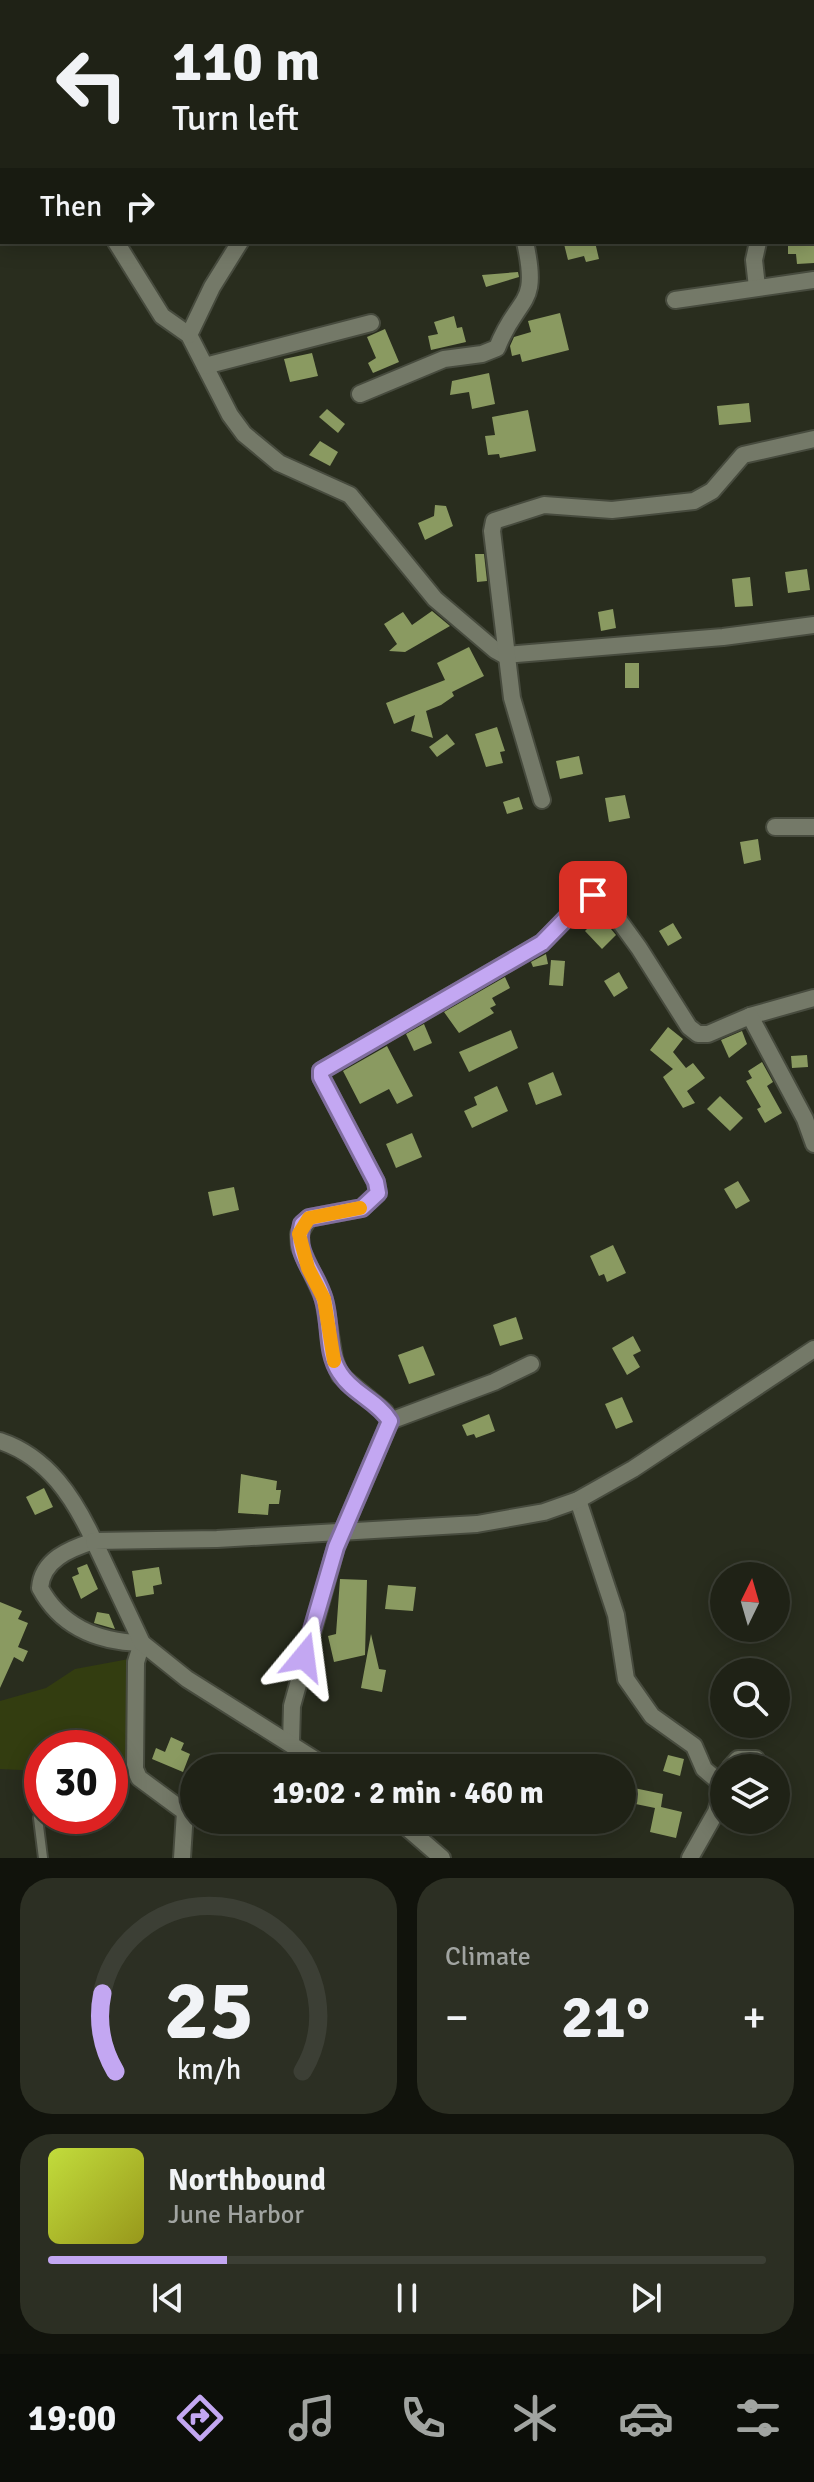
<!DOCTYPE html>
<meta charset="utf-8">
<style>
:root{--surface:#1f2216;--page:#2c2f23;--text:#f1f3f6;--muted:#a1a4a1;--line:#3c3f35;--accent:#c3a7f2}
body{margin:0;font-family:Signika,sans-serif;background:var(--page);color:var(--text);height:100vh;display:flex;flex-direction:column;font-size:30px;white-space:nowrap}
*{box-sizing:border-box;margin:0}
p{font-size:26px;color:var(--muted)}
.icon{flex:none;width:44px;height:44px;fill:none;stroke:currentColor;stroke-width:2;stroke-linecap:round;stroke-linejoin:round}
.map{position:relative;height:1858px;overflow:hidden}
.details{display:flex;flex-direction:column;gap:20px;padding:20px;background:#11130c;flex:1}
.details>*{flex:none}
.guide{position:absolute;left:0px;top:0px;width:814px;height:244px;box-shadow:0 4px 20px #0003,0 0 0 2px var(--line);background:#1f2216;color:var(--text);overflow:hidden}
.needle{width:52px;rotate:5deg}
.controls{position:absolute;left:710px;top:1562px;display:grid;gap:16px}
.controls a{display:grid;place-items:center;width:80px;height:80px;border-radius:50%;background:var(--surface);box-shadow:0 4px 20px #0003,0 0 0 2px var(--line);font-size:40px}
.speed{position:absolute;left:24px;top:1730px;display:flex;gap:16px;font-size:40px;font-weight:700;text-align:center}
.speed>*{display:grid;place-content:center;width:104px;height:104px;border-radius:50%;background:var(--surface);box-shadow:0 4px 20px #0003,0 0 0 2px var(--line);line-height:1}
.speed .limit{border:12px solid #d22;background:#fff;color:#111}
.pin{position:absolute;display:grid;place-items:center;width:68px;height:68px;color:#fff;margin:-34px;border-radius:16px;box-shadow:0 4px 12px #0006}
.me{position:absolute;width:88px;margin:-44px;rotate:16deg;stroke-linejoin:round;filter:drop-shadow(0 0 6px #0008)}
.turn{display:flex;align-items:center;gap:28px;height:168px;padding:0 40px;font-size:36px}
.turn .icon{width:104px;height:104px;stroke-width:2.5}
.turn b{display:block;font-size:56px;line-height:68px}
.then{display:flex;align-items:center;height:76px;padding:0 40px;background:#0003;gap:16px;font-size:30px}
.big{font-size:60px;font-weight:800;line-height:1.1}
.details .widget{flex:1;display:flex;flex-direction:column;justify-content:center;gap:12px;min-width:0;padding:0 28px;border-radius:32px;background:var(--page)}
.details .dial{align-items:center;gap:0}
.dial svg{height:208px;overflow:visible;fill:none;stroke:var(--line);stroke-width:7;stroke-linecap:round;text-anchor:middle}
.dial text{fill:var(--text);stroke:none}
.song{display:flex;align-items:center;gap:24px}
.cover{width:96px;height:96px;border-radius:12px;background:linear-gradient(135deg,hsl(70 70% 55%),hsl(60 70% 35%))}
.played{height:8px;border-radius:4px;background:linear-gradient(90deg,var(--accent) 25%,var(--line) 25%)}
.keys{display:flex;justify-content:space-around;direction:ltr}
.heat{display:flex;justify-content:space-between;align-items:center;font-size:44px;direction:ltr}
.details .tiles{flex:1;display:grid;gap:20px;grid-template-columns:1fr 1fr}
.widget:last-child{grid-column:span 2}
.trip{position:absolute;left:180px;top:1754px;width:456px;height:80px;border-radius:40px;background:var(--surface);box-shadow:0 4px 20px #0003,0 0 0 2px var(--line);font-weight:800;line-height:80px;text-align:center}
.tab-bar{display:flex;height:128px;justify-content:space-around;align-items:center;background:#0c0e09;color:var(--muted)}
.tab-bar .icon{width:56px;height:56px}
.tab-bar .active{color:var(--accent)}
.tab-bar b{font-size:36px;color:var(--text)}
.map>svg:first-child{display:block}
.green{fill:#333d10}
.building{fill:#8a9a61}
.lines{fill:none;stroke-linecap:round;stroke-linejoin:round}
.service-casing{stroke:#474b3e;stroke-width:12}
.minor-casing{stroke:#474b3e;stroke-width:20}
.service{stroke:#747968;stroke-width:8}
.minor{stroke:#747968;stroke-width:16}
.route-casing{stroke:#7f6d9d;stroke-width:20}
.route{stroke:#c3a7f2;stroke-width:14}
.slow{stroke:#f59e0b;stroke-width:14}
</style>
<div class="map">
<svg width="814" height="1858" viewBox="0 0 814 1858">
<rect width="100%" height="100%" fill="#292d1e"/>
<polygon class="green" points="129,1659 128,1771 110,1771 110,1748 42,1748 42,1771 0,1769 0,1701 46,1688 75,1669"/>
<g class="building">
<polygon points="571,242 595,242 599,259 586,262 584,256 568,260 564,244"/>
<polygon points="814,242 814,263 797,264 796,254 788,254 788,243"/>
<polygon points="518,272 519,277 486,287 482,275"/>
<polygon points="560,313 569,350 522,362 520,354 512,356 510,346 514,337 531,332 528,321"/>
<polygon points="454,316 457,328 462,327 466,342 431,350 428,336 438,334 434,322"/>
<polygon points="385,329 399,362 373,373 368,363 376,358 367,337"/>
<polygon points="312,353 318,376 290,382 284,359"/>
<polygon points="489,373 495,404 472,409 469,392 450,395 452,381"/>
<polygon points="749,403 751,422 719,425 717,406"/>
<polygon points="327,409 345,424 338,433 319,417"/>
<polygon points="528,410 536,451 500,458 499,454 488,455 485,436 495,435 492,417"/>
<polygon points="320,441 338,452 330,466 309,455"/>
<polygon points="435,505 446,506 453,526 425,540 418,523 434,516"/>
<polygon points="475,554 484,554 487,581 477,582"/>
<polygon points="807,569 810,590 788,593 785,572"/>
<polygon points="750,577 753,606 735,607 732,579"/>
<polygon points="613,609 616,628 601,631 598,612"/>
<polygon points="432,611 450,626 405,652 389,651 397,644 384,624 403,612 412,625"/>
<polygon points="469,647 484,676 452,692 454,696 441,705 426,711 433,738 411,731 415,715 394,724 386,703 445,680 437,663"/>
<rect x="625" y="663" width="14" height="25"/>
<polygon points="497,727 505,751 500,752 503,763 486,767 475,734"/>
<polygon points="447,734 455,744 437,757 429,747"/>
<polygon points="579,756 583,774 560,779 556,761"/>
<polygon points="625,795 630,818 609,822 605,798"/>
<polygon points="519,797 523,809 507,814 503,802"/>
<polygon points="758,839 761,860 744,864 740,842"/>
<polygon points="600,916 616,935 602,949 585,931"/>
<polygon points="673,923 682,938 668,946 659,931"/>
<polygon points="546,954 548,964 533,967 531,962"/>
<polygon points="551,960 565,961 563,986 549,985"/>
<polygon points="619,972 628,988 614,997 604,981"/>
<polygon points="505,977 510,988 492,998 496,1005 490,1008 494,1013 459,1033 444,1012"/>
<polygon points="424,1024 432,1043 414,1051 406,1034"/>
<polygon points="668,1027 683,1039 673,1052 686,1068 693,1063 705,1078 687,1091 695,1103 683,1108 663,1077 673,1069 650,1050"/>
<polygon points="511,1030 518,1048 469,1072 459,1052"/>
<polygon points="742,1031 747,1044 729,1058 721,1040"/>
<polygon points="387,1046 413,1096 397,1104 389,1089 360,1104 343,1071"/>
<polygon points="807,1055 808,1067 792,1068 791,1056"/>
<polygon points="762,1062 773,1082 767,1086 782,1113 765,1123 757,1109 761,1107 746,1081 752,1078 748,1071"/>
<polygon points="553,1072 562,1095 536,1105 528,1083"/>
<polygon points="497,1086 508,1111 472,1128 464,1111 477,1105 474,1097"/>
<polygon points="720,1096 743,1118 730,1131 707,1109"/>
<polygon points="412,1133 422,1157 396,1168 386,1144"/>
<polygon points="738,1181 750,1201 736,1209 724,1189"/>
<polygon points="234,1187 239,1210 213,1216 208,1192"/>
<polygon points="613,1245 626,1273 607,1282 604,1274 599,1276 590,1256"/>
<polygon points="516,1317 523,1339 500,1346 493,1325"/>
<polygon points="633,1336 641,1351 633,1355 640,1367 627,1375 612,1348"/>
<polygon points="423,1346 435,1375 409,1384 398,1355"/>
<polygon points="622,1397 633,1422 616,1429 605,1404"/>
<polygon points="489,1414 495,1431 476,1438 474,1434 467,1436 462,1425"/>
<polygon points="241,1474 277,1481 276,1490 281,1490 279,1504 269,1504 268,1515 238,1513"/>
<polygon points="44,1488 53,1507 35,1515 26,1497"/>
<polygon points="87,1564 98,1589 81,1599 72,1577 79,1574 77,1568"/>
<polygon points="159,1567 162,1584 153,1586 154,1594 136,1597 132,1571"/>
<polygon points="340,1579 367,1580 365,1655 334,1662 328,1636 336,1634"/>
<polygon points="388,1585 416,1587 413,1611 385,1609"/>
<polygon points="0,1602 22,1611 18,1619 28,1623 18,1647 28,1651 23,1662 14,1657 0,1688"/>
<polygon points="97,1612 109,1614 115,1629 94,1623"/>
<polygon points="371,1634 379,1669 386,1670 382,1692 361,1688"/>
<polygon points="171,1737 184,1743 181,1750 190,1754 183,1772 152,1759 156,1748 165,1752"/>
<rect x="570" y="1752" width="25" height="16"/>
<polygon points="668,1755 684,1759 680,1776 663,1771"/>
<polygon points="629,1787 663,1794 661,1807 682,1812 676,1838 650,1832 655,1808 626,1802"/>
</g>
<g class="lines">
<defs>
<polyline id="service" points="38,1818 43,1858"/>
<g id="minor">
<polyline points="569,0 569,2"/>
<polyline points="759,0 760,2"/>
<polyline points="518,2 522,0"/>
<polyline points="812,63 814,64"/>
<polyline points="0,148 2,147"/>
<polyline points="116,242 162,316 189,335 230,415 244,434 279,463 350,495 435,599 495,650 504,655 723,637 814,625"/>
<polyline points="757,287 754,260 758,242"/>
<polyline points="675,300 814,280"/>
<polyline points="189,335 212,287 240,242"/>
<polyline points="205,366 371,323"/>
<path d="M 360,394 L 444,359 L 482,354 L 497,348 C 518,294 540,309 525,242"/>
<polyline points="542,800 512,698 492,531 494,521 544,505 612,510 694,501 712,491 743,455 814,439"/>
<polyline points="775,827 814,827"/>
<polyline points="750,1016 814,998"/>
<polyline points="390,1421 494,1382 531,1364"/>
<path d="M 0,1441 C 48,1457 74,1498 94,1541 C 69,1549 42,1560 40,1588 C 61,1627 99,1642 142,1643 L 136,1662 L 135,1769 L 139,1778 L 185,1812 L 182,1858"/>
<polyline points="578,1500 616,1615 626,1679 652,1716 694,1746 704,1769 724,1786 716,1812 690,1858"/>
<polyline points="291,1743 292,1706 336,1547 390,1421 385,1412 340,1375 334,1359 324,1299 300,1247 299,1234 309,1218 362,1208 378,1193 376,1182 321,1077 321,1071 542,943 585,899 593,895 602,897 639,948 689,1027 698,1034 708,1034 750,1016 805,1119 814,1144"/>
<polyline points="328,1768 187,1679 142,1643 94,1541 217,1539 477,1524 544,1512 578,1500 633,1469 814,1349"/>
<polyline points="730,1768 738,1759 756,1759"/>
<polyline points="398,1820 442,1858"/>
</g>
</defs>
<use href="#service" class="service-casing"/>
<use href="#minor" class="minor-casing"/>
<use href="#service" class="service"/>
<use href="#minor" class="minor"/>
</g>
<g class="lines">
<defs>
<path id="route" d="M 304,1657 L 336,1547 L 390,1421 C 378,1401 352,1393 340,1373 C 326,1353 331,1323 324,1300 C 317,1272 293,1255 302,1224 L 309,1218 L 362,1208 L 378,1193 L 376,1182 L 321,1077 L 321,1071 L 542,943 L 585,899 L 593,895"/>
</defs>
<use href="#route" class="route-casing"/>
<use href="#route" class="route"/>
<polyline class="slow" points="334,1361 324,1299 308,1268 299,1234 309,1218 360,1208"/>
</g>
</svg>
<div class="controls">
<a><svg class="needle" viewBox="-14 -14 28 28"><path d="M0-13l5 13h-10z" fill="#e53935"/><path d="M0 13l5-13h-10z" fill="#a1a4a1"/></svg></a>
<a><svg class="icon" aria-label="search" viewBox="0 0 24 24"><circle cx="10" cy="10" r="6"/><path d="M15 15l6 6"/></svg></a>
<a><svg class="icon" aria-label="layers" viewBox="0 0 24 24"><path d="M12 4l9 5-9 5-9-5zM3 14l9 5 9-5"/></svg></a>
</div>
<div class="speed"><div class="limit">30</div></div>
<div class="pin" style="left:593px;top:895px;background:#d93025"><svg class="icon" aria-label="arrive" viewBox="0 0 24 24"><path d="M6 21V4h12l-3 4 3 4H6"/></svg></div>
<svg class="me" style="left:304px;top:1657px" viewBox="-20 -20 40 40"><path d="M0-17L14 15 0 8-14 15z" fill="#c3a7f2" stroke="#fff" stroke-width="4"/></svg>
<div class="trip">19:02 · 2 min · 460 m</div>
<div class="guide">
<div class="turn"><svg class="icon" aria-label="left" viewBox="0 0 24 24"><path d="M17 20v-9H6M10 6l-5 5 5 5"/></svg><div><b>110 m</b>Turn left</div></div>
<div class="then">Then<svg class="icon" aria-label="right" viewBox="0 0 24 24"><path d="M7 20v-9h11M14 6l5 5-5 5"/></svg></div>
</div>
</div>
<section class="details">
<div class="tiles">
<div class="widget dial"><svg viewBox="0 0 100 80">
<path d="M14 69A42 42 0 1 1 86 69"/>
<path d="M14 69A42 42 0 0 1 9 39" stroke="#c3a7f2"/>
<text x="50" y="56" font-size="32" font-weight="700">25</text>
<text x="50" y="72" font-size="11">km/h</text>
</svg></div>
<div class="widget"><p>Climate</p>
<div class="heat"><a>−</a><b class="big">21°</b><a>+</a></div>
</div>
<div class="widget">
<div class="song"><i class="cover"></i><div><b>Northbound</b><p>June Harbor</p></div></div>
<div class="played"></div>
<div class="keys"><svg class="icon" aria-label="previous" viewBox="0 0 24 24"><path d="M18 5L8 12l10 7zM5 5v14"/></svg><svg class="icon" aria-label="pause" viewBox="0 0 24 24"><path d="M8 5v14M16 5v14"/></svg><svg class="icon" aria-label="next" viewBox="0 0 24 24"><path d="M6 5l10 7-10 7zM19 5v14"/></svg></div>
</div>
</div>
</section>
<nav class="tab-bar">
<b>19:00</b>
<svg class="icon active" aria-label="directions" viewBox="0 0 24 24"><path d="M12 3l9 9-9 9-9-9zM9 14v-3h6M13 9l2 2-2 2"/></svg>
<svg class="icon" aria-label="music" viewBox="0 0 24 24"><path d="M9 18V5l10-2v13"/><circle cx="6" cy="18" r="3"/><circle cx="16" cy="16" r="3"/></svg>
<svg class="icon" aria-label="phone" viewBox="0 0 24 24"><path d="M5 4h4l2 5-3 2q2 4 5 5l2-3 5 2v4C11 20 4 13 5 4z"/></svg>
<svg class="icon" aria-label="climate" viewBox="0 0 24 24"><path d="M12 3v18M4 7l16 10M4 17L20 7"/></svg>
<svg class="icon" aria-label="car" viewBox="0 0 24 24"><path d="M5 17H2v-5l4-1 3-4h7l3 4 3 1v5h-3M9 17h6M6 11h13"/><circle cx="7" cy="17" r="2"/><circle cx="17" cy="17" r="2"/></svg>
<svg class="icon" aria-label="filters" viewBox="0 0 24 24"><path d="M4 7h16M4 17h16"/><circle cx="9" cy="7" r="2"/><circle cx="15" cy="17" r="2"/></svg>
</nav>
